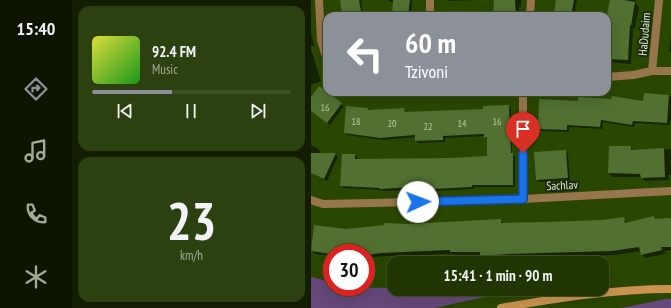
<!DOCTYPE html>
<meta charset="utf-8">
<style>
:root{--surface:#203501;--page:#2d4010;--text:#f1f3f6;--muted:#a2ab99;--line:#3d5023;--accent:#8c9099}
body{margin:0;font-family:"PT Sans Narrow",sans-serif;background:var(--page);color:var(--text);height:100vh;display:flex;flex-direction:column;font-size:15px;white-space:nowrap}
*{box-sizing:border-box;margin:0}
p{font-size:13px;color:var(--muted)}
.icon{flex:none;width:22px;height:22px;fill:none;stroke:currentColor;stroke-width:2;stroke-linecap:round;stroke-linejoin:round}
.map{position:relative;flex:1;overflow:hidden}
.details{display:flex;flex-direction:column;gap:6px;padding:6px;background:#121d01;width:239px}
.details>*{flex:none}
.hud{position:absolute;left:12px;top:12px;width:288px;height:84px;border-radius:12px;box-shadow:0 4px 16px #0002,0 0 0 1px var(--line);background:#8c9099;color:#fff;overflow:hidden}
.speed{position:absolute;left:12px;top:244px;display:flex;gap:8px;font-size:20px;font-weight:700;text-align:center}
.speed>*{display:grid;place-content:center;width:52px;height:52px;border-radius:50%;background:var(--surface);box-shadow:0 4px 16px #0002,0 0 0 1px var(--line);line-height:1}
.speed .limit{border:6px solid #d22;background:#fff;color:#111}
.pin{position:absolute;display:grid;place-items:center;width:34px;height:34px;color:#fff;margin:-41px -17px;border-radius:50% 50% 50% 0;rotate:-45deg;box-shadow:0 0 4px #0007}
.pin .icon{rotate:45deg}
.me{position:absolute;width:44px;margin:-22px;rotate:88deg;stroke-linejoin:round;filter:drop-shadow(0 0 3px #0008)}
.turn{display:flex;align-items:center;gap:14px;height:84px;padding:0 16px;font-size:18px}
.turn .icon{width:52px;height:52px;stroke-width:2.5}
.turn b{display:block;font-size:28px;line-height:34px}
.details .tile{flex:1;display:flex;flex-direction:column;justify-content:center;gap:6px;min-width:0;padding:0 14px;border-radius:12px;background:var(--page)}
.details .dial{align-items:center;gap:0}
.dial b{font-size:52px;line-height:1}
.song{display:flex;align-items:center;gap:12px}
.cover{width:48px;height:48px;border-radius:6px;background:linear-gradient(135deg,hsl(60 70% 55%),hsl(120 70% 35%))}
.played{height:4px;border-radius:2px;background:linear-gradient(90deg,var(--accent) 40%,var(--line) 40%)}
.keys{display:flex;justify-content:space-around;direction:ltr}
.trip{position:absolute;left:76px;top:256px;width:222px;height:40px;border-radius:12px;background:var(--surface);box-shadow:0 4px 16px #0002,0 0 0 1px var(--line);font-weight:700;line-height:40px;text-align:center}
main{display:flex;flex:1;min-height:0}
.menu{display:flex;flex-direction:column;width:72px;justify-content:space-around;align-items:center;background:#0d1500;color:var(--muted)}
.menu .icon{width:28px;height:28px}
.menu .current{color:var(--accent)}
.menu b{font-size:18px;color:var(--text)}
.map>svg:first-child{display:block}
.green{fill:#66487a}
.shadow{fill:#0007}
.building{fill:#517031}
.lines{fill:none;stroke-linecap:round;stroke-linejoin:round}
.minor{stroke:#98764d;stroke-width:8}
.secondary{stroke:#ca9450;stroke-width:8}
.route-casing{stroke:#114b97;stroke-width:10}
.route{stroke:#1a73e8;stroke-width:7}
.labels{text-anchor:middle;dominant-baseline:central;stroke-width:4;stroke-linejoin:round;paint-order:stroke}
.number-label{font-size:10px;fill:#b8cea5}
.street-label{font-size:12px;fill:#dbedcc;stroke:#1b290e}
</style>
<main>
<nav class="menu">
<b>15:40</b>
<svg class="icon current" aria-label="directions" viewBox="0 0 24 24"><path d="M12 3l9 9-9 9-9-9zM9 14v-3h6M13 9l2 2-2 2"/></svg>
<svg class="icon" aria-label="music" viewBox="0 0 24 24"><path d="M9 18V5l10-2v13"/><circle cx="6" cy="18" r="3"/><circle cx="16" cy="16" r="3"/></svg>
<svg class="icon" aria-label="phone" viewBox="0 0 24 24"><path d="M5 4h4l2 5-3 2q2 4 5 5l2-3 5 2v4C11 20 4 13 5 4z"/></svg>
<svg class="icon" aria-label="climate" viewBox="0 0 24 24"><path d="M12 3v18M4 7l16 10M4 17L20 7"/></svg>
</nav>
<section class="details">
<div class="tile">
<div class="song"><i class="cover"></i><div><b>92.4 FM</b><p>Music</p></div></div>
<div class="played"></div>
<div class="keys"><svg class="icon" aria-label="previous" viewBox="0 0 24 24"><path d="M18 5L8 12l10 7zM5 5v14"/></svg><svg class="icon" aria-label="pause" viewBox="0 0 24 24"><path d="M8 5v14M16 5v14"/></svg><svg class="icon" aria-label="next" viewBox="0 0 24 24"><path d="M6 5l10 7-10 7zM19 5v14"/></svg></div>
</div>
<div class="tile dial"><b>23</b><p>km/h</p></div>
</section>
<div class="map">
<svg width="360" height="308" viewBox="0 0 360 308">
<rect width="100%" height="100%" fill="#2a4701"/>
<g class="green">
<polygon points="0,277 21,282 21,287 83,288 83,289 211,289 123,308 0,308"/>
<polygon points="355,299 360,299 360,308 310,308"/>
</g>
<g class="shadow">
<polygon points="31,0 51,0 50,1 52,16 33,16"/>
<polygon points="77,0 101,0 100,16 82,16 83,2 79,2"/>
<polygon points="137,0 166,0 137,1"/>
<polygon points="184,0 210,0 210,7 208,7 208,16 182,16"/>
<polygon points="246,0 266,0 264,11 265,12 265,16 244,16"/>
<polygon points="300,0 325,0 324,3 328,7 324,29 322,28 320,64 298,62 296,61 296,20"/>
<polygon points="136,13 160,15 162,16 136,16"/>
<polygon points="0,32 3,46 0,46"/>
<polygon points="360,35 360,53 358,51"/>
<polygon points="0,49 10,81 0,85"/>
<polygon points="334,94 360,96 360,122 359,121 359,125 324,123 323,127 292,122 291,129 258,127 258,132 230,131 228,128 333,102"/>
<polygon points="0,101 30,104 33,106 19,125 0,111"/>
<polygon points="198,106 200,109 201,153 204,156 204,187 163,187 163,189 106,192 104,190 72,191 71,190 33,188 30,186 44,155 46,158 46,160 177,157 176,140 174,136 134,138 134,142 107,143 105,141 105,137 72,140 36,135 34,133 57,109 59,111 93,109 95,113 173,110"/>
<polygon points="0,145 6,148 9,151 9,154 25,154 27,157 16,181 0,173"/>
<polygon points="299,147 320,147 323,151 360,149 360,175 357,175 358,180 334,181 330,177 301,177 298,173"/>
<polygon points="255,151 257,154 259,180 228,182 226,180"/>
<polygon points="342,217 345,220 360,219 360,250 353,251 354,254 334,258 331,255 330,251 305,255 203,257 174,260 170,255 144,256 142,254 75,256 55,258 55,253 21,253 21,256 4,254 0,251 4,226 35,230 97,225 189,220 193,224 290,221 312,218 316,223"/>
</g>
<g class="building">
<polygon points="29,0 48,0 51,16 31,16"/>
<polygon points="82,0 99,0 97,16 81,16"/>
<polygon points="183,0 204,0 205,16 182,16"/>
<polygon points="245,0 263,0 260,16 243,16"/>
<polygon points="299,0 313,0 324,2 320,26 319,25 317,60 296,59 296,14"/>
<polygon points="8,86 31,103 16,123 0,111 0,97"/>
<polygon points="333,93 358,95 356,123 322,121 321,125 290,120 289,127 256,125 256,130 227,129 228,99 267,101 267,97 300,99 301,96 332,101"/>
<polygon points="198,105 200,153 202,153 202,185 161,185 161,187 103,190 103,187 69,189 68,188 29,186 31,154 44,154 44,159 137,158 176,156 176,137 173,138 173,134 132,136 132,140 104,141 104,135 69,138 33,133 35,106 57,108 57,110 93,108 94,112 172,109 172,106"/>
<polygon points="298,146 320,146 320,150 353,148 354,177 330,178 329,174 297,173"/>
<polygon points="255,150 257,178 225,180 223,152"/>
<polygon points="0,153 25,153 13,179 0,173"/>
<polygon points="343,216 344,219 360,218 360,247 350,247 351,250 330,255 328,247 301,251 198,254 169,256 169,252 139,252 139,250 70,253 55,255 55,253 21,253 21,254 0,251 3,225 35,229 73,225 73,223 97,224 190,219 190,223 234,222 290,220 313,217 314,223"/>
</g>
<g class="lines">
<g class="minor">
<polyline points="8,0 10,40 16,60"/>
<polyline points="119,16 119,0"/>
<polyline points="219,16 220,0"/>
<polyline points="341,71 348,0"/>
<polyline points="296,77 322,75 341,71 360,71"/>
<polyline points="212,92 212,199"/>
<polyline points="0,200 12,204 62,203 212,199 360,191"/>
</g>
<path class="secondary" d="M 190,308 C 246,298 303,289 360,289"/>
</g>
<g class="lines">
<defs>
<polyline id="route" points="107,202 212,199 212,153"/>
</defs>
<use href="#route" class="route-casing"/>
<use href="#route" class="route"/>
</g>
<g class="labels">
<g class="number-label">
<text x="14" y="107">16</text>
<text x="45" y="121">18</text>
<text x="186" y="121">16</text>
<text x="81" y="123">20</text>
<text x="151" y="123">14</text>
<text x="117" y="126">22</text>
</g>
<g class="street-label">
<text transform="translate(333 34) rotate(-85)">HaDudaim</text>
<text transform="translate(251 185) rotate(-3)">Sachlav</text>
</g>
</g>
</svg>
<div class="speed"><div class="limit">30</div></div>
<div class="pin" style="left:212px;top:153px;background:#d93025"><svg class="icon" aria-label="arrive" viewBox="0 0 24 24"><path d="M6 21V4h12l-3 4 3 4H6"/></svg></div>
<svg class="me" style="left:107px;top:202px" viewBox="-20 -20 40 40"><circle r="19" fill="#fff"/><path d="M0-13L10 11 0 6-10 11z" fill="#1a73e8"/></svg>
<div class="trip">15:41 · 1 min · 90 m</div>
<div class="hud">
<div class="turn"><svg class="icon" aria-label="left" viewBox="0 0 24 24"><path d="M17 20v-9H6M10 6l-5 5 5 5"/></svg><div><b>60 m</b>Tzivoni</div></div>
</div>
</div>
</main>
